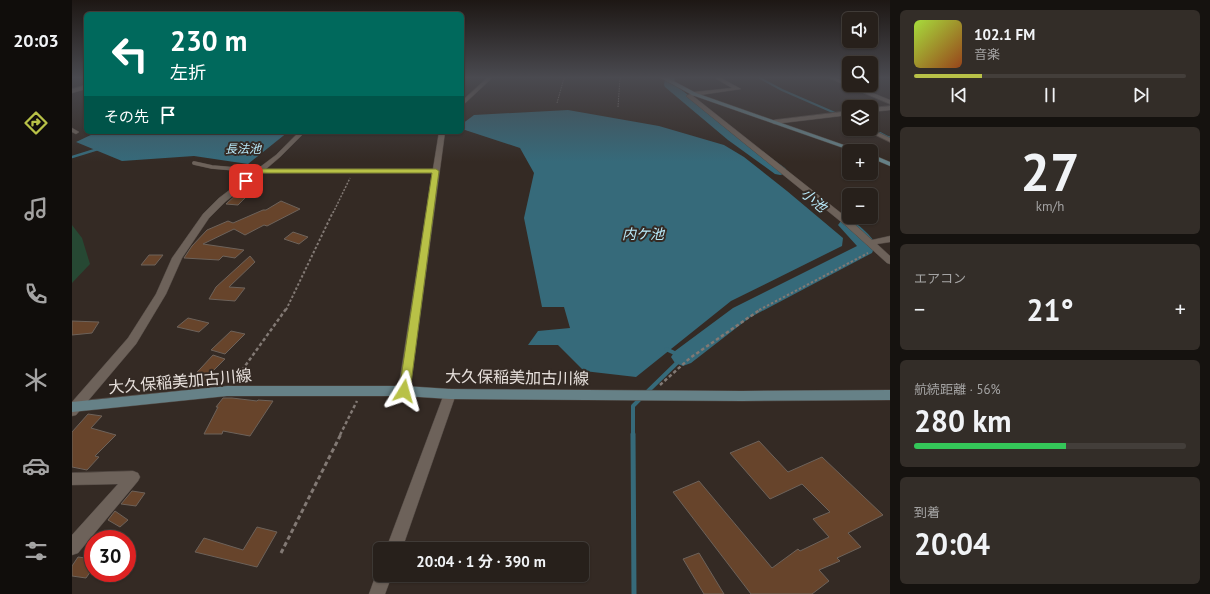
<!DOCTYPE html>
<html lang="ja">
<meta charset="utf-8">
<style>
:root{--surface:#27201b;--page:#332d28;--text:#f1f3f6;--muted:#a4a3a3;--line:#433e3a;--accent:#b8c147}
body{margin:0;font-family:"PT Sans","Noto Sans JP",sans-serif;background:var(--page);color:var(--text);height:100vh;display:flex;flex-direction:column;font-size:15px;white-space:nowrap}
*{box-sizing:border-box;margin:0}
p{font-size:13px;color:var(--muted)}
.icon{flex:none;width:22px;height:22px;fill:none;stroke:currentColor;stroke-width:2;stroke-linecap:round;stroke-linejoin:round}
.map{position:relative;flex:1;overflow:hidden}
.sheet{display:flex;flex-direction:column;gap:10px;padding:10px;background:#15120f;width:320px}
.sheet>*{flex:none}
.hud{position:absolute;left:12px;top:12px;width:380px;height:122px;border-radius:6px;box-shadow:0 1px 3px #0004,0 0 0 1px var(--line);background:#00695c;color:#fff;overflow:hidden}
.controls{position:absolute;left:770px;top:12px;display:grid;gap:8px}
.controls a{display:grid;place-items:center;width:36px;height:36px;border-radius:6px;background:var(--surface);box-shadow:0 1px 3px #0004,0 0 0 1px var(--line);font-size:20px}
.speed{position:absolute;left:12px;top:530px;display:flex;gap:8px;font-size:20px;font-weight:700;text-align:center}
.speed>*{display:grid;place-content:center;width:52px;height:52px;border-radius:50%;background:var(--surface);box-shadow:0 1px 3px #0004,0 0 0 1px var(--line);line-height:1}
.speed .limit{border:6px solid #d22;background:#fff;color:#111}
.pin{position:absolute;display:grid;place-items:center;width:34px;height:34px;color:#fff;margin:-17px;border-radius:8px;box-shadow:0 2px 6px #0006}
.me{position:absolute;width:44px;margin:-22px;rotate:8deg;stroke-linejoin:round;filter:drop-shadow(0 0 3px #0008)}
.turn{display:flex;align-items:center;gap:14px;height:84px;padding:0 20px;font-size:18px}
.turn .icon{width:52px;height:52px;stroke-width:2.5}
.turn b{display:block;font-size:28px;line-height:34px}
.then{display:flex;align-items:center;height:38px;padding:0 20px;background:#0003;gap:8px;font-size:15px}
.big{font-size:30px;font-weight:700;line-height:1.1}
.sheet .tile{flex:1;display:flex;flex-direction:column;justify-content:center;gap:6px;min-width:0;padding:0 14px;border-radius:6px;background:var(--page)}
.sheet .dial{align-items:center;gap:0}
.dial b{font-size:52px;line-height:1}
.song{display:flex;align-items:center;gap:12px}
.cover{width:48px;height:48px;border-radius:6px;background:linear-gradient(135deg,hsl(80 70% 55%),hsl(20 70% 35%))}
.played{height:4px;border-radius:2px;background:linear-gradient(90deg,var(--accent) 25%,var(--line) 25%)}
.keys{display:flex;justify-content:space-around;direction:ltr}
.heat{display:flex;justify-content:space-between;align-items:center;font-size:22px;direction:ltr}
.charge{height:6px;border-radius:3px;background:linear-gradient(90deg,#34c759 56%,var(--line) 0)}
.trip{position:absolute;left:301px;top:542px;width:216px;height:40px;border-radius:6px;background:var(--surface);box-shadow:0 1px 3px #0004,0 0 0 1px var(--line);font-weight:700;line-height:40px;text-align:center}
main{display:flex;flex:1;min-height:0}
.menu{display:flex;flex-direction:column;width:72px;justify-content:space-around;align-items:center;background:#100d0b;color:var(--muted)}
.menu .icon{width:28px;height:28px}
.menu .selected{color:var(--accent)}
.menu b{font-size:18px;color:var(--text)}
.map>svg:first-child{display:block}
.green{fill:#264833}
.water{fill:#366a7a}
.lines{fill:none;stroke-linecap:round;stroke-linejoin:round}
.stream-far3{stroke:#366a7a;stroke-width:2}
.stream-far2{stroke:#366a7a;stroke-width:2.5}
.stream-far1{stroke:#366a7a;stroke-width:4}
.stream{stroke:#366a7a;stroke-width:5}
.river{fill:#366a7a;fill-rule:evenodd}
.building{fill:#67442b;stroke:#6d625a}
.lane-casing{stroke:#514843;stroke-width:4}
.street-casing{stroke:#514843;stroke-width:1}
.secondary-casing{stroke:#514843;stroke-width:1}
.path-far4{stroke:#827974;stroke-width:1;stroke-dasharray:1.5 1;stroke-linecap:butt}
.path-far3{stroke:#827974;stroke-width:1.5;stroke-dasharray:2 1.5;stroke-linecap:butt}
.path-far2{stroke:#827974;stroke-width:2;stroke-dasharray:2.5 2;stroke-linecap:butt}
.path-far1{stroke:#827974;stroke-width:2.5;stroke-dasharray:3.5 2.5;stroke-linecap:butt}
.path{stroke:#827974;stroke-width:3;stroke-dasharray:4.5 3;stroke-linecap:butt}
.lane{stroke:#6d625a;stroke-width:3.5}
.street{fill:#6d625a;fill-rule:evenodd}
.secondary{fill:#668187;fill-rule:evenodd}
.route{fill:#b8c147;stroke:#787d2e}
.labels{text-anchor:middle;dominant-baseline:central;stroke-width:4;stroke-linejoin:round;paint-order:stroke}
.far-water-label{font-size:12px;font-style:italic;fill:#b9eafa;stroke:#342a24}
.water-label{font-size:14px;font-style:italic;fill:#b9eafa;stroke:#342a24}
.near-street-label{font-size:16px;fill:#e7e0dc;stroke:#342a24}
</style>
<main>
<nav class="menu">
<b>20:03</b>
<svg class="icon selected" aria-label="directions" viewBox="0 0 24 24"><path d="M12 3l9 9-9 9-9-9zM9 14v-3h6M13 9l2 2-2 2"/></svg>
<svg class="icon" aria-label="music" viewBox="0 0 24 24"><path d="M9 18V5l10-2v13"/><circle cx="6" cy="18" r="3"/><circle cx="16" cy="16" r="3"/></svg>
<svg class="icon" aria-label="phone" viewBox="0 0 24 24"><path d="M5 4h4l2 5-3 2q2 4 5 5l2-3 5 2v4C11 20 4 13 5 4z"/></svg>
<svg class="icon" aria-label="climate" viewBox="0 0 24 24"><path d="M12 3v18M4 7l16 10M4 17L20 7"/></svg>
<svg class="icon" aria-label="car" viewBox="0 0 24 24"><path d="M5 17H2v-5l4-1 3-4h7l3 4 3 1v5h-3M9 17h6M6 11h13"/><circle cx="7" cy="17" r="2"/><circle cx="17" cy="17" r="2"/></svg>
<svg class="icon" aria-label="filters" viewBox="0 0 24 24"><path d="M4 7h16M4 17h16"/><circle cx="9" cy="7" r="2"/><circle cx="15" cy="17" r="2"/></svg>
</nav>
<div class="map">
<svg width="818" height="594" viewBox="0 0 818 594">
<rect width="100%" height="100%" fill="#342a24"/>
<polygon class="green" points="0,225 10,238 18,264 0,283"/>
<g class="water">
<polygon points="496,110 587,126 652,145 672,157 715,191 771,238 770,246 659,301 564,377 512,371 486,345 456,345 466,331 498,328 492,307 470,307 452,218 462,173 448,148 390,129 390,124 402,115"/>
<polygon points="25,132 216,132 176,164 122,156 50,161 4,142"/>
</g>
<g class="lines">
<g class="stream-far3">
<polyline points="688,78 710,90 763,113"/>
<polyline points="772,117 777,119"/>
<polyline points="808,133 818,138"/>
</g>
<g class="stream-far2">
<polyline points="816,137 818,138"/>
<polyline points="0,157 26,149"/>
</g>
<g class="stream-far1">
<polyline points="574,393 611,357 594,349"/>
<polyline points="561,435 561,406 570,397"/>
</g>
<polyline class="stream" points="561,434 562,594"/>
<g class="river">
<polygon points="593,78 603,78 602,84 666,134 713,168 715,171 713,174 708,175 703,174 656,140 593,87 592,85"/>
<path d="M 775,220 C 786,222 798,235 804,244 L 800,253 L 677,318 L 619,363 L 611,366 L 603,363 L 599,357 L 603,351 L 661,308 L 785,246 L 766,225 L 769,221 Z"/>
</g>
</g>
<g class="building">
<polygon points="166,193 177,194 166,205 154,204"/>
<polygon points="209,201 228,209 195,226 192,225 173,235 162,229 131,244 172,250 163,258 151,256 147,260 112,258 120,246 135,230 156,221 161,223 191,210 194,210"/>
<polygon points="221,232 236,237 227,244 212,239"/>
<polygon points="77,255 91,255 83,265 69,265"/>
<polygon points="178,256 183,262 157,287 173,288 163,301 137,299 144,287"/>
<polygon points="116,318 137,323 127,332 105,327"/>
<polygon points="0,321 27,322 20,333 0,335"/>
<polygon points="159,331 173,334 153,354 139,350"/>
<polygon points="141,355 153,359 138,374 140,375 130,386 116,382"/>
<polygon points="151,398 160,398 185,401 186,400 201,401 178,436 151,431 150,434 132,434 146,407 144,407"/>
<polygon points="16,414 30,416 19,428 44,435 23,456 27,457 15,470 0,467 0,432"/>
<polygon points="687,441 716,472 750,457 811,515 776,533 789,547 765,558 768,561 747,570 757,581 740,594 679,594 601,492 627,481 700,568 726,549 728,551 757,537 741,519 758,512 730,484 698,499 658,453"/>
<polygon points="60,491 73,493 64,506 49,504"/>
<polygon points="43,511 56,520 48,527 36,520"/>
<polygon points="185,527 205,532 185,567 123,552 132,538 171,550"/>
<polygon points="627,553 652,594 632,594 611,559"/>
<polygon points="6,557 21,559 21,568 14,578 0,576 0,566"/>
</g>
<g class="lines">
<defs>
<polyline id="lane" points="122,163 140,167 186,171"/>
<g id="street">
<polygon points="415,78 420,78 390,106 390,101"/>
<polygon points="643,78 649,78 669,89 621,96 779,221 800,240 818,236 818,242 805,244 818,256 818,264 815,263 773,225 614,96 622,92 660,88"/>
<polygon points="757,78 764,78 777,84 777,85 781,85 818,100 818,104"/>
<polygon points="14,85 14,89 0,93 0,89"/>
<polygon points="818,106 818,110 799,112 799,108"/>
<polygon points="777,111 777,115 702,124 699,122 702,120"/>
<polygon points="0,128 7,132 4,134 0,132"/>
<polygon points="791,129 799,129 818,138 818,142"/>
<polygon points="227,132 233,132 208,157 194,169 361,169 367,132 373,132 338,391 336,394 332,396 328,394 326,391 360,173 189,173 153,202 137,218 110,258 94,294 64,344 4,415 0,416 0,402 56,338 84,294 100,258 131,214 147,198 204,155"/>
<polygon points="378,389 382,391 384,394 330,549 314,549 372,394 374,391"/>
<polygon points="61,471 66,473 68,477 66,481 6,553 0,555 0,535 46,484 0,485 0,473"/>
<polygon points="308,568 308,575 320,575 313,594 297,594 306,569"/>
</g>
<g id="secondary">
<polygon points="589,78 596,78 624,93 789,151 780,151 620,95"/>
<polygon points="799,154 818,162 818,166 799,158"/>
<polygon points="155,386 332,386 378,389 670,391 818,390 818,400 670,401 378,399 332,396 155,396 0,412 0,402"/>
</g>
</defs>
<use href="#lane" class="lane-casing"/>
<use href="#street" class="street-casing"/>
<use href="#secondary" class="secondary-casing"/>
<g class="path-far4">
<polyline points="485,103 492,78"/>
<polyline points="546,107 548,78"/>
</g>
<polyline class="path-far3" points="261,213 278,178"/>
<g class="path-far2">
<polyline points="214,310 261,212"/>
<polyline points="687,310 796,253"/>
</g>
<g class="path-far1">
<polyline points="163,380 214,309"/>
<polyline points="588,385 618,358 689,309"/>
<polyline points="268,435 285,401"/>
</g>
<polyline class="path" points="209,553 269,434"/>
<use href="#lane" class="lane"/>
<use href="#street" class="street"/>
<use href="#secondary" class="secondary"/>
</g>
<linearGradient id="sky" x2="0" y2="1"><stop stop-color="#1d1714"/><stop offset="0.48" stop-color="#4a4a50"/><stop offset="1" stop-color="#4a4a50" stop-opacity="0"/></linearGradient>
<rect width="818" height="162" fill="url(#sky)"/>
<polygon class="route" points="364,169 367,171 338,391 336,394 332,395 328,394 327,391 360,173 187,173 176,182 170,181 186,169"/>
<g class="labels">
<g class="far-water-label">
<text x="171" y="148">長法池</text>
</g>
<g class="water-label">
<text transform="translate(742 200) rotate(40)">小池</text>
<text x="571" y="234">内ケ池</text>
</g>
<g class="near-street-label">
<text transform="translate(445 377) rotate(1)">大久保稲美加古川線</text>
<text transform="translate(108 381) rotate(-5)">大久保稲美加古川線</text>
</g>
</g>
</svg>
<div class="controls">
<a><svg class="icon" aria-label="sound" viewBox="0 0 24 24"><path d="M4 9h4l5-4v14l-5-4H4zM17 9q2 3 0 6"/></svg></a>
<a><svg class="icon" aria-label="search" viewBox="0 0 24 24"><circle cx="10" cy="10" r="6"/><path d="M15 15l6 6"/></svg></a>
<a><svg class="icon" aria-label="layers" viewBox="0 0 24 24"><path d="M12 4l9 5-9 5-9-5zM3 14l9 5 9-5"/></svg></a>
<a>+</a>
<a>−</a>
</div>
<div class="speed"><div class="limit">30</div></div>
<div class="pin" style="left:174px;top:181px;background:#d93025"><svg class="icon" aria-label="arrive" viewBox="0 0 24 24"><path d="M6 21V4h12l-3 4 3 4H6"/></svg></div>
<svg class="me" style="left:332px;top:391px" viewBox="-20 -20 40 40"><path d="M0-17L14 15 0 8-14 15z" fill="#b8c147" stroke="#fff" stroke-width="4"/></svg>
<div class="trip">20:04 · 1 分 · 390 m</div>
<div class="hud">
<div class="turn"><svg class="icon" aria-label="left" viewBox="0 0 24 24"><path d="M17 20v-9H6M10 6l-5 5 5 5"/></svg><div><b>230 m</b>左折</div></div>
<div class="then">その先<svg class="icon" aria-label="arrive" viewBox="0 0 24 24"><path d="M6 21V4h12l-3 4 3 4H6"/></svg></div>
</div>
</div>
<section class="sheet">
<div class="tile">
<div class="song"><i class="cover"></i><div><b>102.1 FM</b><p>音楽</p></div></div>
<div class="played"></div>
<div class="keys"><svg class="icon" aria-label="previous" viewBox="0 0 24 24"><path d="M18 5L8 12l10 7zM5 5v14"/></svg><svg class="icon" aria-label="pause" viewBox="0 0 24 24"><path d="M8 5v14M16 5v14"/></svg><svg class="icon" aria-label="next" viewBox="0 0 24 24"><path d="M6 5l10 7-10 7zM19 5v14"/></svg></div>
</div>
<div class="tile dial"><b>27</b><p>km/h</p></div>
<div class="tile"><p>エアコン</p>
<div class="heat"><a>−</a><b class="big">21°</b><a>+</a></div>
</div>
<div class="tile"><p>航続距離 · 56%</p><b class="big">280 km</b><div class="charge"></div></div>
<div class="tile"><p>到着</p><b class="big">20:04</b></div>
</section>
</main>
